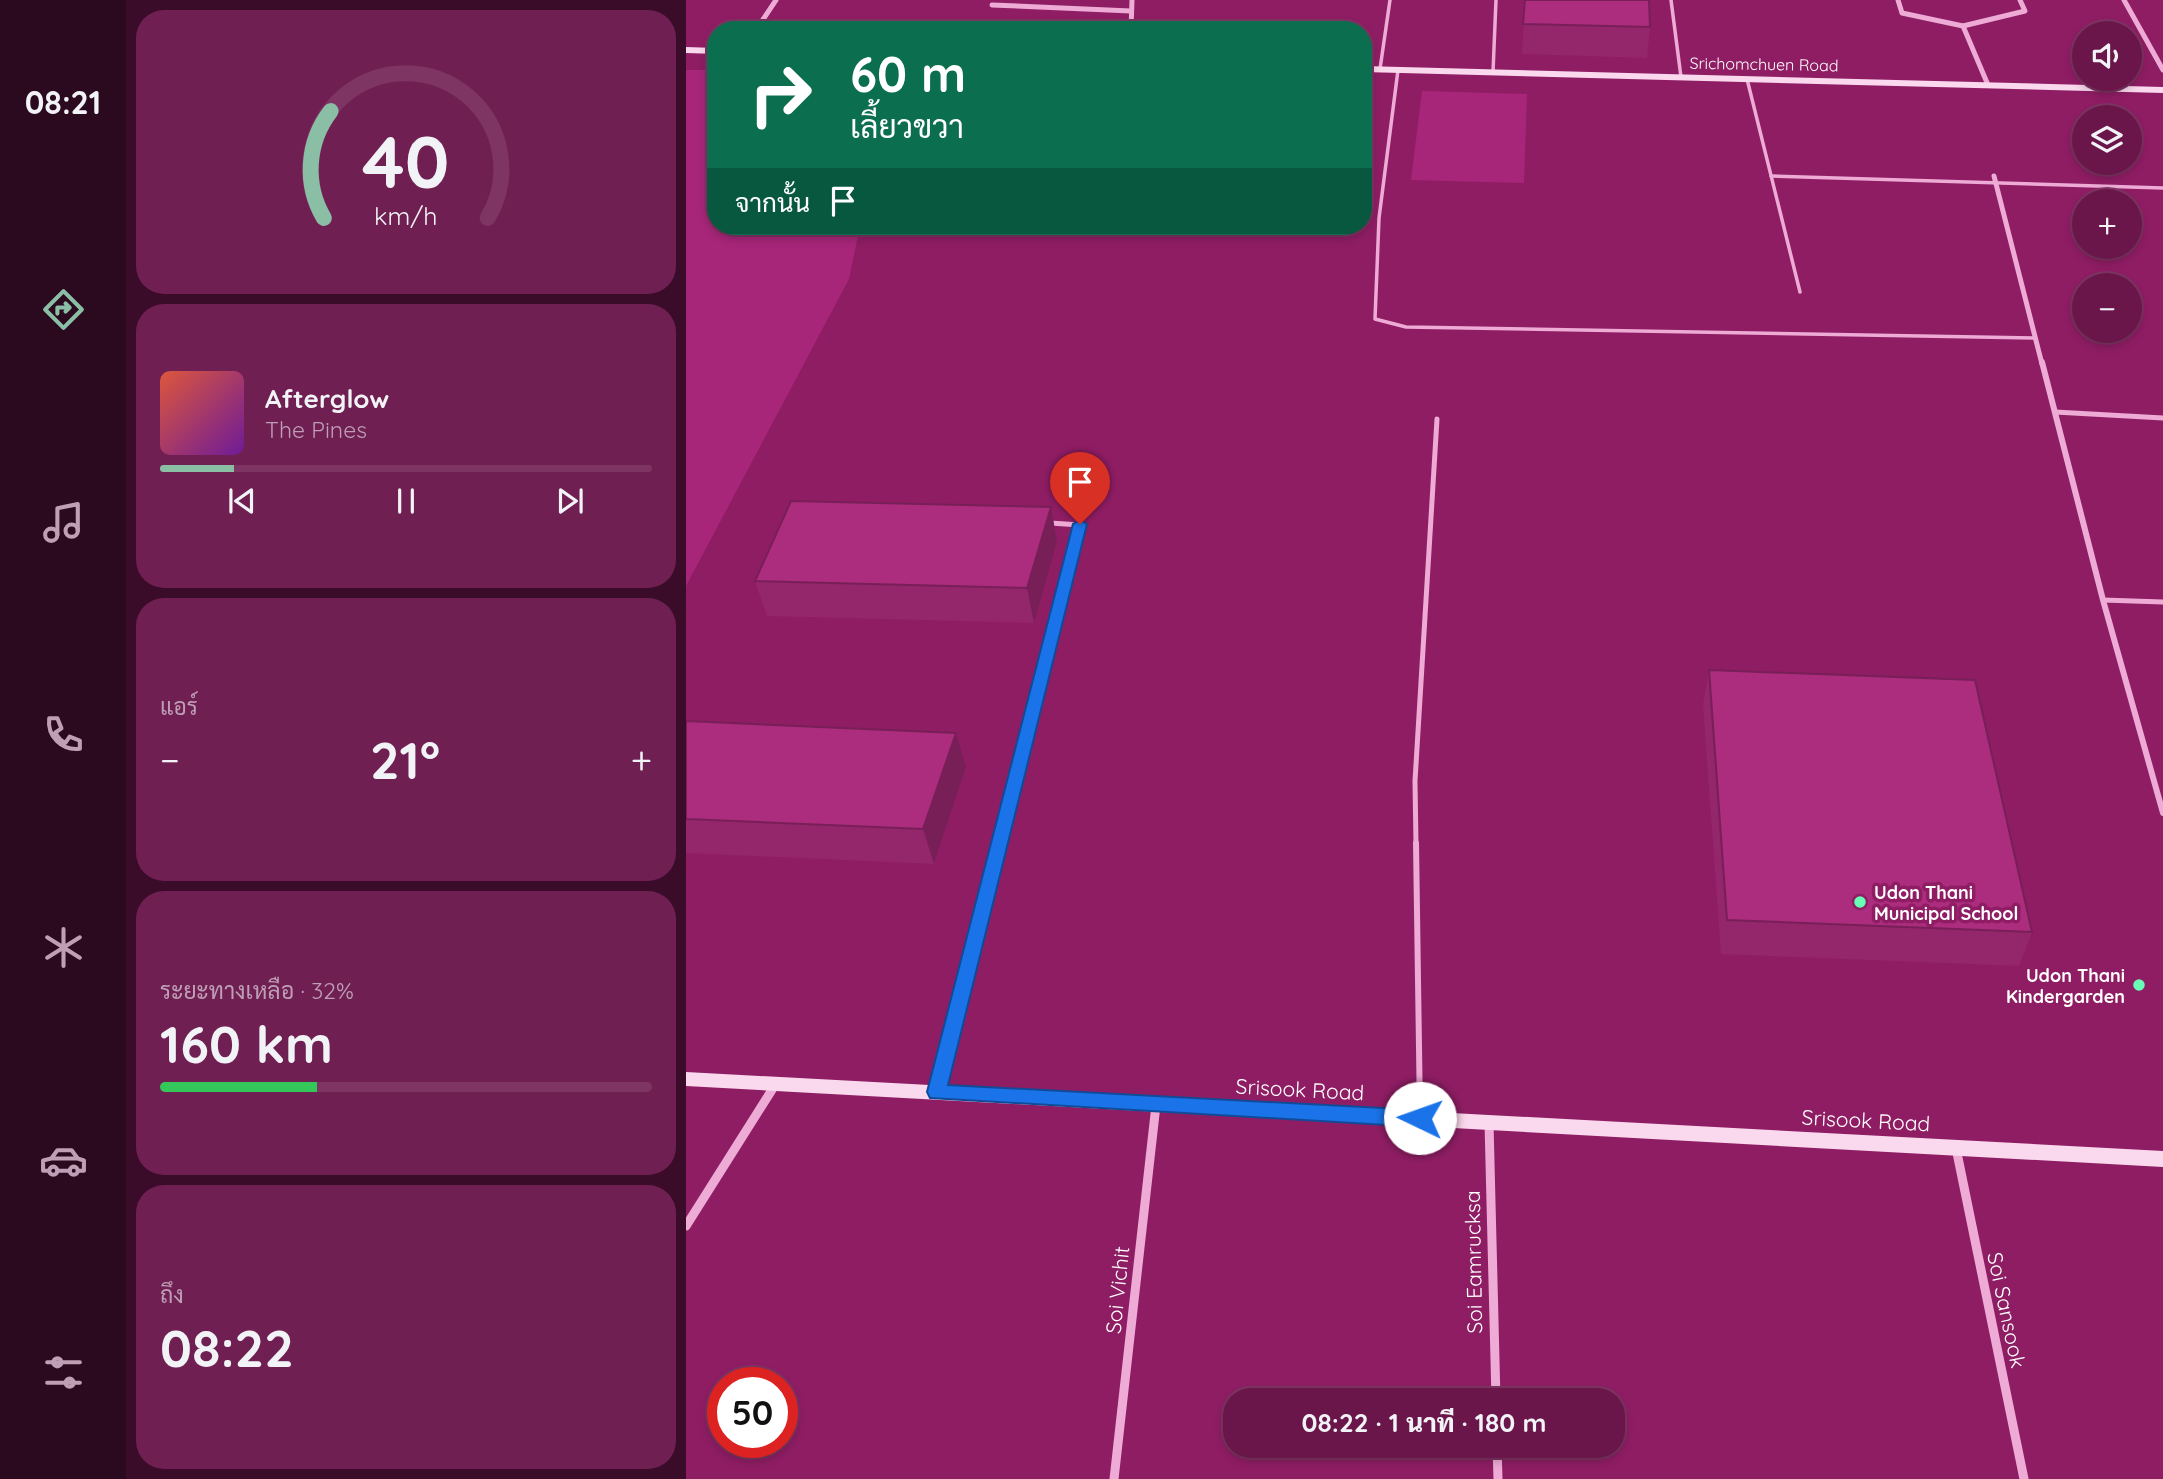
<!DOCTYPE html>
<html lang="th">
<meta charset="utf-8">
<style>
:root{--surface:#6b164b;--page:#701f52;--text:#f1f3f6;--muted:#be9fb5;--line:#7e3563;--accent:#8abfa5}
body{margin:0;font-family:Quicksand,Sarabun,sans-serif;background:var(--page);color:var(--text);height:100vh;display:flex;flex-direction:column;font-size:26px;white-space:nowrap}
*{box-sizing:border-box;margin:0}
p{font-size:23px;color:var(--muted)}
.icon{flex:none;width:38px;height:38px;fill:none;stroke:currentColor;stroke-width:2;stroke-linecap:round;stroke-linejoin:round}
.map{position:relative;flex:1;overflow:hidden}
.drawer{display:flex;flex-direction:column;gap:10px;padding:10px;background:#3b0c29;width:560px}
.drawer>*{flex:none}
.banner{position:absolute;left:21px;top:21px;width:665px;height:214px;border-radius:28px;box-shadow:0 4px 10px #0003,0 0 0 2px var(--line);background:#0b6e4f;color:#fff;overflow:hidden}
.controls{position:absolute;left:1386px;top:21px;display:grid;gap:14px}
.controls a{display:grid;place-items:center;width:70px;height:70px;border-radius:50%;background:var(--surface);box-shadow:0 4px 10px #0003,0 0 0 2px var(--line);font-size:35px}
.speed{position:absolute;left:21px;top:1367px;display:flex;gap:14px;font-size:35px;font-weight:700;text-align:center}
.speed>*{display:grid;place-content:center;width:91px;height:91px;border-radius:50%;background:var(--surface);box-shadow:0 4px 10px #0003,0 0 0 2px var(--line);line-height:1}
.speed .limit{border:10px solid #d22;background:#fff;color:#111}
.pin{position:absolute;display:grid;place-items:center;width:60px;height:60px;color:#fff;margin:-72px -30px;border-radius:50% 50% 50% 0;rotate:-45deg;box-shadow:0 0 7px #0007}
.pin .icon{rotate:45deg}
.me{position:absolute;width:77px;margin:-38px;rotate:273deg;stroke-linejoin:round;filter:drop-shadow(0 0 5px #0008)}
.turn{display:flex;align-items:center;gap:24px;height:147px;padding:0 28px;font-size:32px}
.turn .icon{width:91px;height:91px;stroke-width:2.5}
.turn b{display:block;font-size:49px;line-height:60px}
.then{display:flex;align-items:center;height:66px;padding:0 28px;background:#0003;gap:14px;font-size:26px}
.big{font-size:52px;font-weight:800;line-height:1.1}
.drawer .card{flex:1;display:flex;flex-direction:column;justify-content:center;gap:10px;min-width:0;padding:0 24px;border-radius:28px;background:var(--page)}
.drawer .dial{align-items:center;gap:0}
.dial svg{height:182px;overflow:visible;fill:none;stroke:var(--line);stroke-width:7;stroke-linecap:round;text-anchor:middle}
.dial text{fill:var(--text);stroke:none}
.song{display:flex;align-items:center;gap:21px}
.cover{width:84px;height:84px;border-radius:10px;background:linear-gradient(135deg,hsl(10 70% 55%),hsl(280 70% 35%))}
.played{height:7px;border-radius:4px;background:linear-gradient(90deg,var(--accent) 15%,var(--line) 15%)}
.keys{display:flex;justify-content:space-around;direction:ltr}
.heat{display:flex;justify-content:space-between;align-items:center;font-size:38px;direction:ltr}
.charge{height:10px;border-radius:5px;background:linear-gradient(90deg,#34c759 32%,var(--line) 0)}
.trip{position:absolute;left:537px;top:1388px;width:402px;height:70px;border-radius:28px;background:var(--surface);box-shadow:0 4px 10px #0003,0 0 0 2px var(--line);font-weight:800;line-height:70px;text-align:center}
main{display:flex;flex:1;min-height:0}
.dock{display:flex;flex-direction:column;width:126px;justify-content:space-around;align-items:center;background:#2b091e;color:var(--muted)}
.dock .icon{width:49px;height:49px}
.dock .selected{color:var(--accent)}
.dock b{font-size:32px;color:var(--text)}
.map>svg:first-child{display:block}
.green{fill:#a72679}
.lines{fill:none;stroke-linecap:round;stroke-linejoin:round}
.lane-far2{stroke:#edabd6;stroke-width:3.5}
.lane-far1{stroke:#edabd6;stroke-width:5}
.lane{stroke:#edabd6;stroke-width:6}
.street-far2{stroke:#edabd6;stroke-width:5}
.street-far1{stroke:#edabd6;stroke-width:6}
.street{stroke:#edabd6;stroke-width:9}
.secondary{fill:#fad8ed;fill-rule:evenodd}
.wall{fill:#94266c}
.shaded-wall{fill:#781f58}
.building{fill:#ac2c7e;stroke:#781f58;stroke-width:2}
.route{fill:#1a73e8;stroke:#114b97;stroke-width:2}
.poi-dot{fill:#69fdb6;stroke:#8f1d64;stroke-width:2.5}
.labels{text-anchor:middle;dominant-baseline:central;stroke-width:7;stroke-linejoin:round;paint-order:stroke}
.far-street-label{font-size:16px;fill:#fff;stroke:#8f1d64}
.poi-label{font-size:18px;font-weight:bold;fill:#fff;stroke:#8f1d64;text-anchor:start}
.near-street-label{font-size:21px;fill:#fff;stroke:#8f1d64}
</style>
<main>
<nav class="dock">
<b>08:21</b>
<svg class="icon selected" aria-label="directions" viewBox="0 0 24 24"><path d="M12 3l9 9-9 9-9-9zM9 14v-3h6M13 9l2 2-2 2"/></svg>
<svg class="icon" aria-label="music" viewBox="0 0 24 24"><path d="M9 18V5l10-2v13"/><circle cx="6" cy="18" r="3"/><circle cx="16" cy="16" r="3"/></svg>
<svg class="icon" aria-label="phone" viewBox="0 0 24 24"><path d="M5 4h4l2 5-3 2q2 4 5 5l2-3 5 2v4C11 20 4 13 5 4z"/></svg>
<svg class="icon" aria-label="climate" viewBox="0 0 24 24"><path d="M12 3v18M4 7l16 10M4 17L20 7"/></svg>
<svg class="icon" aria-label="car" viewBox="0 0 24 24"><path d="M5 17H2v-5l4-1 3-4h7l3 4 3 1v5h-3M9 17h6M6 11h13"/><circle cx="7" cy="17" r="2"/><circle cx="17" cy="17" r="2"/></svg>
<svg class="icon" aria-label="filters" viewBox="0 0 24 24"><path d="M4 7h16M4 17h16"/><circle cx="9" cy="7" r="2"/><circle cx="15" cy="17" r="2"/></svg>
</nav>
<section class="drawer">
<div class="card dial"><svg viewBox="0 0 100 80">
<path d="M14 69A42 42 0 1 1 86 69"/>
<path d="M14 69A42 42 0 0 1 17 22" stroke="#8abfa5"/>
<text x="50" y="56" font-size="32" font-weight="700">40</text>
<text x="50" y="72" font-size="11">km/h</text>
</svg></div>
<div class="card">
<div class="song"><i class="cover"></i><div><b>Afterglow</b><p>The Pines</p></div></div>
<div class="played"></div>
<div class="keys"><svg class="icon" aria-label="previous" viewBox="0 0 24 24"><path d="M18 5L8 12l10 7zM5 5v14"/></svg><svg class="icon" aria-label="pause" viewBox="0 0 24 24"><path d="M8 5v14M16 5v14"/></svg><svg class="icon" aria-label="next" viewBox="0 0 24 24"><path d="M6 5l10 7-10 7zM19 5v14"/></svg></div>
</div>
<div class="card"><p>แอร์</p>
<div class="heat"><a>−</a><b class="big">21°</b><a>+</a></div>
</div>
<div class="card"><p>ระยะทางเหลือ · 32%</p><b class="big">160 km</b><div class="charge"></div></div>
<div class="card"><p>ถึง</p><b class="big">08:22</b></div>
</section>
<div class="map">
<svg width="1477" height="1479" viewBox="0 0 1477 1479">
<rect width="100%" height="100%" fill="#8f1d64"/>
<g class="green">
<polygon points="0,70 30,70 30,226 166,226 173,231 163,279 0,586"/>
<polygon points="736,91 841,94 838,183 725,180"/>
</g>
<g class="lines">
<g class="lane-far2">
<polyline points="985,0 995,77"/>
<polyline points="694,69 704,0"/>
<polyline points="712,70 693,218 689,319 720,327 1349,338"/>
<polyline points="807,72 810,0"/>
<polyline points="1061,79 1114,292"/>
<polyline points="1085,176 1477,188"/>
</g>
<g class="lane-far1">
<polyline points="1369,412 1477,418"/>
<polyline points="1417,600 1477,602"/>
<polyline points="313,845 394,525 364,523"/>
<polyline points="730,845 729,781 751,419"/>
</g>
<g class="lane">
<polyline points="730,843 734,1115"/>
<polyline points="251,1089 313,843"/>
</g>
<g class="street-far2">
<polyline points="1212,0 1216,13 1277,26 1302,85"/>
<polyline points="1438,0 1477,70"/>
<polyline points="306,5 445,11"/>
<polyline points="1277,26 1339,11 1334,0"/>
<polyline points="70,30 90,0"/>
<polyline points="445,30 446,0"/>
<polyline points="1308,176 1356,364"/>
</g>
<polyline class="street-far1" points="1356,362 1417,600 1477,813"/>
<g class="street">
<polyline points="803,1123 810,1400"/>
<polyline points="1270,1148 1338,1479"/>
<polyline points="0,1226 89,1085"/>
<polyline points="811,1446 812,1479"/>
<polyline points="428,1479 470,1105"/>
</g>
<g class="secondary">
<polygon points="0,47 30,48 30,54 0,53"/>
<polygon points="677,66 1477,87 1477,93 677,72"/>
<polygon points="0,1072 1477,1151 1477,1167 0,1086"/>
</g>
</g>
<g class="wall">
<polygon points="839,0 964,27 961,58 836,54"/>
<polygon points="365,507 371,542 348,623 81,616 69,581"/>
<polygon points="1023,670 1346,932 1333,966 1035,954 1017,705"/>
<polygon points="0,721 280,767 248,864 0,853"/>
</g>
<g class="shaded-wall">
<polygon points="365,507 371,542 348,623 341,588"/>
<polygon points="270,733 280,767 248,864 237,829"/>
</g>
<g class="building">
<polygon points="839,0 963,0 964,27 837,24"/>
<polygon points="105,501 365,507 341,588 69,581"/>
<polygon points="1023,670 1289,680 1346,932 1041,920"/>
<polygon points="0,721 270,733 237,829 0,819"/>
</g>
<polygon class="route" points="394,520 401,524 262,1085 734,1110 740,1113 743,1118 740,1124 734,1127 244,1098 241,1092 387,524"/>
<g class="poi-dot">
<circle cx="1174" cy="902" r="7"/>
<circle cx="1453" cy="985" r="7"/>
</g>
<g class="labels">
<g class="far-street-label">
<text transform="translate(1078 64) rotate(1)">Srichomchuen Road</text>
</g>
<g class="poi-label">
<text x="1188" y="892">Udon Thani<tspan x="1188" dy="21">Municipal School</tspan></text>
<text x="1439" y="975" text-anchor="end">Udon Thani<tspan x="1439" dy="21">Kindergarden</tspan></text>
</g>
<g class="near-street-label">
<text transform="translate(614 1089) rotate(3)">Srisook Road</text>
<text transform="translate(1180 1120) rotate(3)">Srisook Road</text>
<text transform="translate(787 1262) rotate(-91)">Soi Eamrucksa</text>
<text transform="translate(431 1290) rotate(-84)">Soi Vichit</text>
<text transform="translate(1321 1310) rotate(78)">Soi Sansook</text>
</g>
</g>
</svg>
<div class="controls">
<a><svg class="icon" aria-label="sound" viewBox="0 0 24 24"><path d="M4 9h4l5-4v14l-5-4H4zM17 9q2 3 0 6"/></svg></a>
<a><svg class="icon" aria-label="layers" viewBox="0 0 24 24"><path d="M12 4l9 5-9 5-9-5zM3 14l9 5 9-5"/></svg></a>
<a>+</a>
<a>−</a>
</div>
<div class="speed"><div class="limit">50</div></div>
<div class="pin" style="left:394px;top:524px;background:#d93025"><svg class="icon" aria-label="arrive" viewBox="0 0 24 24"><path d="M6 21V4h12l-3 4 3 4H6"/></svg></div>
<svg class="me" style="left:734px;top:1118px" viewBox="-20 -20 40 40"><circle r="19" fill="#fff"/><path d="M0-13L10 11 0 6-10 11z" fill="#1a73e8"/></svg>
<div class="trip">08:22 · 1 นาที · 180 m</div>
<div class="banner">
<div class="turn"><svg class="icon" aria-label="right" viewBox="0 0 24 24"><path d="M7 20v-9h11M14 6l5 5-5 5"/></svg><div><b>60 m</b>เลี้ยวขวา</div></div>
<div class="then">จากนั้น<svg class="icon" aria-label="arrive" viewBox="0 0 24 24"><path d="M6 21V4h12l-3 4 3 4H6"/></svg></div>
</div>
</div>
</main>
